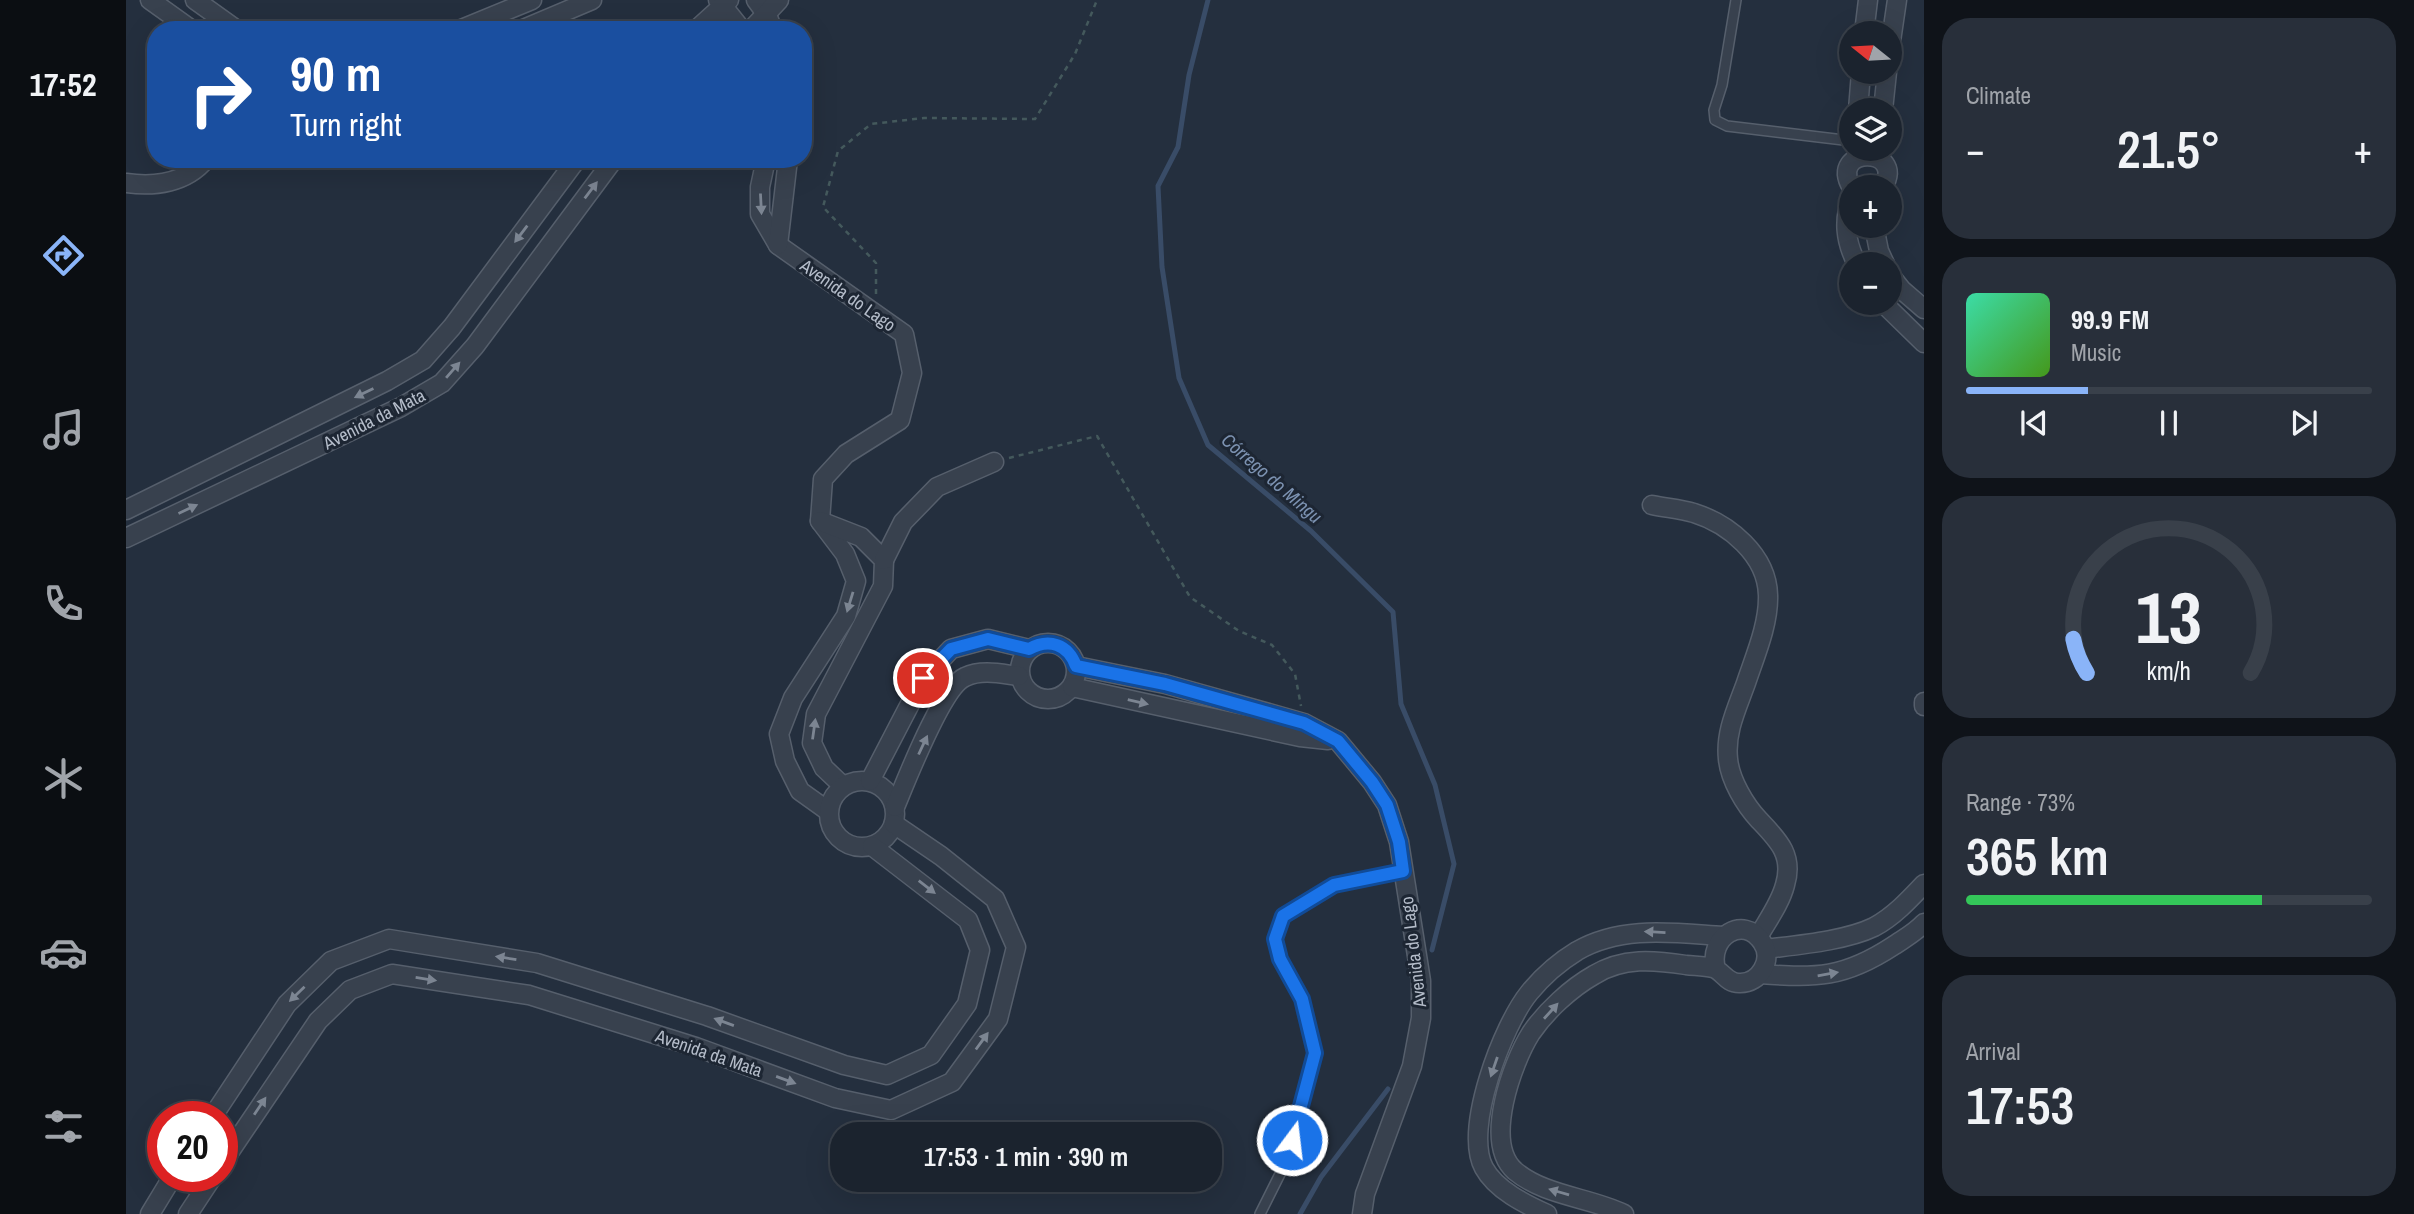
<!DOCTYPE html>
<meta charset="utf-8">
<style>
:root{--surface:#1b232e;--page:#282f3a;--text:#f1f3f6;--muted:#a0a4aa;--line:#39404a;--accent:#8ab4f8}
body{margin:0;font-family:"Archivo Narrow",sans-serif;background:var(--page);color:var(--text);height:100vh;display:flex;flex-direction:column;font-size:26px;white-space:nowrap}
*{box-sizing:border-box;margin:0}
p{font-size:23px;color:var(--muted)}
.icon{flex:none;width:38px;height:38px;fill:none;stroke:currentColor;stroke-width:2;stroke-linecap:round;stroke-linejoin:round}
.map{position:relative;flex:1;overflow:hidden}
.side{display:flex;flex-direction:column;gap:18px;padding:18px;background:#0f1319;width:490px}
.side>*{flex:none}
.banner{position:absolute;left:21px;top:21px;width:665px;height:147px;border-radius:28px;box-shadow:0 7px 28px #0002,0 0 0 2px var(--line);background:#1a4fa0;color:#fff;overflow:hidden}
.needle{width:46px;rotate:288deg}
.fabs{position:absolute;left:1713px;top:21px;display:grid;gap:14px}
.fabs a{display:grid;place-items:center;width:63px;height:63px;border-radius:50%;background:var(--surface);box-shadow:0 7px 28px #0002,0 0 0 2px var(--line);font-size:35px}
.speed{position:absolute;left:21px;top:1101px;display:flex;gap:14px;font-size:35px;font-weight:700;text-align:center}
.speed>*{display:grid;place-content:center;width:91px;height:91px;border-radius:50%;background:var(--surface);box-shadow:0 7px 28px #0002,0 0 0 2px var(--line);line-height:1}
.speed .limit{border:10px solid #d22;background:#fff;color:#111}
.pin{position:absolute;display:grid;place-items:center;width:60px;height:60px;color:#fff;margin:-30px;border:4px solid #fff;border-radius:50%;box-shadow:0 2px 7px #0007}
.me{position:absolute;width:77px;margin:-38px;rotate:15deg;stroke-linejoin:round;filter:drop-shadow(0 0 5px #0008)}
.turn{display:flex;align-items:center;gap:24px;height:147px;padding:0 28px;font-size:32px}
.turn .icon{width:91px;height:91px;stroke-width:2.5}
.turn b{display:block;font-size:49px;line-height:60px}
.big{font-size:52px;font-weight:600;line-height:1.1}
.side .widget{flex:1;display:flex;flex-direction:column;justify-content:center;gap:10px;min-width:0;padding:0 24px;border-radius:28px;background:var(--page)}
.side .dial{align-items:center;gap:0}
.dial svg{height:182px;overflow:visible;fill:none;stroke:var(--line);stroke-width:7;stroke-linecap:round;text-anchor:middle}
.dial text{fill:var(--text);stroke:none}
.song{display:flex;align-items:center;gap:21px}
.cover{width:84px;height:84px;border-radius:10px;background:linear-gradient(135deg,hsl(160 70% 55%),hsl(100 70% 35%))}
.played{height:7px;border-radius:4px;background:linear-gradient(90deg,var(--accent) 30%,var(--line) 30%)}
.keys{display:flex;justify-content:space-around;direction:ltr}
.heat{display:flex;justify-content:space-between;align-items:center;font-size:38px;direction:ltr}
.charge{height:10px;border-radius:5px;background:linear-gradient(90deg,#34c759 73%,var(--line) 0)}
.trip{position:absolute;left:704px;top:1122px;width:392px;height:70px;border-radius:28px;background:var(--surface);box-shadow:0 7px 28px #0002,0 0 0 2px var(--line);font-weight:600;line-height:70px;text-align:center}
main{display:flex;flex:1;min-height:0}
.dock{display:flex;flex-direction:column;width:126px;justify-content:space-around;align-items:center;background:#0b0e12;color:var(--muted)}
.dock .icon{width:49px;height:49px}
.dock .on{color:var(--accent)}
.dock b{font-size:32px;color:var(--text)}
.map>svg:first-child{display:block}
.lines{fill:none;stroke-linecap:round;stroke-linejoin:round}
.stream{stroke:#394c67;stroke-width:5}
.service-casing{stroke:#565f6c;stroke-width:12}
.minor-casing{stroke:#565f6c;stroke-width:21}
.path{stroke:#44595c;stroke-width:2.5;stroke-dasharray:5 5;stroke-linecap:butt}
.service{stroke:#38414e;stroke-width:9}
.minor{stroke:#38414e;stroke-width:18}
.oneway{fill:#7c8592}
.route-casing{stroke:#114b97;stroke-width:18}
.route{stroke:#1a73e8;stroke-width:12}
.labels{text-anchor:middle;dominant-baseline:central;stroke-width:6;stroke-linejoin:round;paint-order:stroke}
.street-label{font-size:18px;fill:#b4bcc9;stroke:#1d2633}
.water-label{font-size:19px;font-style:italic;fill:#7c92b1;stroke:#1d2633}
</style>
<main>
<nav class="dock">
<b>17:52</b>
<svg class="icon on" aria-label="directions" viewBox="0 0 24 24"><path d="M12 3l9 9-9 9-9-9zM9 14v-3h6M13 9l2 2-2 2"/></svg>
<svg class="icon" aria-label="music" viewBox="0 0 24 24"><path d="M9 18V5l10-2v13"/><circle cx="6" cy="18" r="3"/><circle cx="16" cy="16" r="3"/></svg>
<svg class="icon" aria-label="phone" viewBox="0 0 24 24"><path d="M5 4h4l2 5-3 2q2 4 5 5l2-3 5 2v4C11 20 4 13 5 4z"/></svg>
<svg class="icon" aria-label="climate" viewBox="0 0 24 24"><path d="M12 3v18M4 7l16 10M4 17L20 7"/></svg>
<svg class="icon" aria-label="car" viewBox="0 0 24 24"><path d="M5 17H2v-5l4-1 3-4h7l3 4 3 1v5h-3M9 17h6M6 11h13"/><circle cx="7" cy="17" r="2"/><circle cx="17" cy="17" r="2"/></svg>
<svg class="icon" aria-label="filters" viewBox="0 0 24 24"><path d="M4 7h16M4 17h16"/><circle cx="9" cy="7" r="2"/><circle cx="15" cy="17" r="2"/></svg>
</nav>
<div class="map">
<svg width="1798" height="1214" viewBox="0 0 1798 1214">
<rect width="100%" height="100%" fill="#242f3e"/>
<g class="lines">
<g class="stream">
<polyline points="1082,0 1063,75 1052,147 1032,186 1036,267 1053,378 1082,445 1185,531 1267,612 1275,704 1309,785 1328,864 1306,950"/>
<polyline points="1174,1214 1195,1177 1262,1089"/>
</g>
<defs>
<g id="service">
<polyline points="1610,0 1596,85 1588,110 1589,120 1601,126 1726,141"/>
<polyline points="1134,1214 1160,1162 1189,1053 1176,999 1154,959 1149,938 1157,916 1208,885 1277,871"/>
</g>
<g id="minor">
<polyline points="24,0 66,30"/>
<polyline points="69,0 111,30"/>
<polyline points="592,0 616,30"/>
<polyline points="630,0 641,15 647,30"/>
<polyline points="333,30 406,0"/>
<polyline points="395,30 466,0"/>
<polyline points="570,30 603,0"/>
<polyline points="625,30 653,0"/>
<polyline points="1738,33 1742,0"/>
<polyline points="1764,48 1771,0"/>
<polyline points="1732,110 1735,72"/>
<polyline points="1757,110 1761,72"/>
<polyline points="640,159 634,187 634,214 652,245 778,334 786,373 774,420 720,454 697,479 694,521 719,554 730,581 720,616 667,698 653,734 659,761 674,791 702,811"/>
<path d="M 0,183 C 29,187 60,183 80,159"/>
<path d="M 1726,188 C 1701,146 1781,146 1757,187"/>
<path d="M 1726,195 C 1717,220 1719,241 1731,264"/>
<polyline points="1748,226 1753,251 1759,264"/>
<polyline points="652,245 662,159"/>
<polyline points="1764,275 1776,290 1798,309"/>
<polyline points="1757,303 1798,343"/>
<path d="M 1526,505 C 1540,508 1554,509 1568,513 C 1603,524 1641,555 1642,595 C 1643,624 1629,656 1620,683 C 1611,708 1599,732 1602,759 C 1604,780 1619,805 1633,820 C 1652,840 1668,855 1659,885 C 1654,904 1641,921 1632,937"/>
<polyline points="0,510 261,381 297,360 326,327 451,159"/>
<polyline points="694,521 735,537 758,560 757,586 690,714 686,743 698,768 717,786"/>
<polyline points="0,538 275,407 316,383 349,346 488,159"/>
<polyline points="758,560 777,522 811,487 868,462"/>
<circle cx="922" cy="671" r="28"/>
<polyline points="950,666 1039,684 1178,723 1212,741 1246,782 1261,805 1273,842 1295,981 1295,1018 1286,1066 1239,1194 1236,1214"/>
<polyline points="946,687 1174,737 1202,740"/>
<polyline points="1798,702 1798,706"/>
<circle cx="736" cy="814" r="33"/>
<polyline points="744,781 797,679 825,649 862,639 903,649"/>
<path d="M 769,807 C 780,781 816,687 839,677 C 856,669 876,674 893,676"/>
<path d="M 1640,949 C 1671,945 1719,941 1748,927 C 1767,917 1783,900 1798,884"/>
<path d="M 1634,974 C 1691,978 1718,978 1767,946 C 1777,939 1789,933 1798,923"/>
<polyline points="87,1116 161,1004 205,961 263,939 411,963 581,1016 718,1065 761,1075 805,1055 841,1004 854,950 842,920 746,846"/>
<polyline points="96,1163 192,1021 224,990 266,974 403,995 570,1047 709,1098 765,1110 826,1082 872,1019 890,947 869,899 815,856 768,824"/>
<polyline points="24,1214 47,1176"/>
<polyline points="62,1214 87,1176"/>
<path d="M 1421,1214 C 1399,1204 1370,1190 1358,1168 C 1337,1129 1377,1025 1403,993 C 1416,977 1433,962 1451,951 C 1496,925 1548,933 1597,936"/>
<path d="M 1498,1214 C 1463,1197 1419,1196 1389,1171 C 1357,1143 1386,1063 1405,1033 C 1420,1011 1445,988 1468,975 C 1497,957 1528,960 1560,965 C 1569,966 1579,966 1587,968 C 1597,971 1600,983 1613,983 C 1634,984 1648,959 1636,942 C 1618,914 1581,937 1590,969"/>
</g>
</defs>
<use href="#service" class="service-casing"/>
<use href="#minor" class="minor-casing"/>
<g class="path">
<polyline points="750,294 750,263 697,207 712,151 745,124 798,118 909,119 949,54 971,0"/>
<polyline points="883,458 971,436 1064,597 1113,631 1146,645 1169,674 1175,706"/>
</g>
<use href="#service" class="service"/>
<use href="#minor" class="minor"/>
</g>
<defs><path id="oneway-solid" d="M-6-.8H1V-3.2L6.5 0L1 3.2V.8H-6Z" transform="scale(1.75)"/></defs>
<g class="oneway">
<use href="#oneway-solid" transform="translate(465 190) rotate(-53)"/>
<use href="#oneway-solid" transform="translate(635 204) rotate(87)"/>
<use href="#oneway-solid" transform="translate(395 234) rotate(127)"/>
<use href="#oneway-solid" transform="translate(327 370) rotate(-49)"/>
<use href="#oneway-solid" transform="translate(238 393) rotate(154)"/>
<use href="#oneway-solid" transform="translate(62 509) rotate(-25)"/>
<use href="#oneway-solid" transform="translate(724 602) rotate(107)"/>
<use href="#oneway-solid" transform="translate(1012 702) rotate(13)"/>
<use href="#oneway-solid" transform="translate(688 729) rotate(-82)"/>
<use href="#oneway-solid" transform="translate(797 745) rotate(-65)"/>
<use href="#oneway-solid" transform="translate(801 887) rotate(38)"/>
<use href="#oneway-solid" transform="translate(1529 932) rotate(-177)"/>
<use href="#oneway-solid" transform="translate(380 958) rotate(-171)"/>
<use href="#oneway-solid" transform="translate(1702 974) rotate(-10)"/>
<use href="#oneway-solid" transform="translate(300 979) rotate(9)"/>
<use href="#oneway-solid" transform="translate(171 994) rotate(136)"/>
<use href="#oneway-solid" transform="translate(1425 1011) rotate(-48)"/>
<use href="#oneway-solid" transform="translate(598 1022) rotate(-160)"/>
<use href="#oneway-solid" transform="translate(856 1041) rotate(-54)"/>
<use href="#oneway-solid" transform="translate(1368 1067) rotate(109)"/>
<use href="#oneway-solid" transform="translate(660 1080) rotate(20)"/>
<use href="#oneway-solid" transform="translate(134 1106) rotate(-56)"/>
<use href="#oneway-solid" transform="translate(1433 1192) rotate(-164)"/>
</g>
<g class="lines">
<defs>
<path id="route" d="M 797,678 L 825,649 L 862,639 L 903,649 C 923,638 942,644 950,666 L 1039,684 L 1178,723 L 1212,741 L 1246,782 L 1261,805 L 1273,842 L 1277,871 L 1208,885 L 1157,916 L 1149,939 L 1154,959 L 1176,999 L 1189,1053 L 1166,1140"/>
</defs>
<use href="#route" class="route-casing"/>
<use href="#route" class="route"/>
</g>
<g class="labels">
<g class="street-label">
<text transform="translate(722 295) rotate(35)">Avenida do Lago</text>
<text transform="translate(248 419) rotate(-27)">Avenida da Mata</text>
<text transform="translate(1287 952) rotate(-97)">Avenida do Lago</text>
<text transform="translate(583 1053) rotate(19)">Avenida da Mata</text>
</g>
<g class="water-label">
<text transform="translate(1146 478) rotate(41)">Córrego do Mingu</text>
</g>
</g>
</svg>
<div class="fabs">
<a><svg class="needle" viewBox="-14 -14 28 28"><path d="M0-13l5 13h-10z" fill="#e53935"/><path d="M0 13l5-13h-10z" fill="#a0a4aa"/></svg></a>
<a><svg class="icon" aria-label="layers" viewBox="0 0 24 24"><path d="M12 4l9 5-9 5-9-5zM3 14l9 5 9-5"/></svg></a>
<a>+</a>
<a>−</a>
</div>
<div class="speed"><div class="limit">20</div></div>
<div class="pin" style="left:797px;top:678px;background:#d93025"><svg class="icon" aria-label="arrive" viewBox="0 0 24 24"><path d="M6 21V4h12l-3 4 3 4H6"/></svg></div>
<svg class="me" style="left:1166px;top:1140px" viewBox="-20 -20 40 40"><circle r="17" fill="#1a73e8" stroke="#fff" stroke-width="3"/><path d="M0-11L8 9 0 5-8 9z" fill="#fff"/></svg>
<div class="trip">17:53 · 1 min · 390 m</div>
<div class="banner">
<div class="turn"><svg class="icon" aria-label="right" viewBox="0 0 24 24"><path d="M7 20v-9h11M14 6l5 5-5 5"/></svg><div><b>90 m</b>Turn right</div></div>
</div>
</div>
<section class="side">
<div class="widget"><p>Climate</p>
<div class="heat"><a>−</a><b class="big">21.5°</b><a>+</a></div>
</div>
<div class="widget">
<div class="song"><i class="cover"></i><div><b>99.9 FM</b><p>Music</p></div></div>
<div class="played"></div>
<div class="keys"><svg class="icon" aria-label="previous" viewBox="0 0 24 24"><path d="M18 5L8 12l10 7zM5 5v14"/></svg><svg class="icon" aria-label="pause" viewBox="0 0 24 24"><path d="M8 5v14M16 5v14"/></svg><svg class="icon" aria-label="next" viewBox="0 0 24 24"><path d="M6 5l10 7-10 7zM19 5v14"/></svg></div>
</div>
<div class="widget dial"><svg viewBox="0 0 100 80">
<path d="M14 69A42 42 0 1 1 86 69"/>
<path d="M14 69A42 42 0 0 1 8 54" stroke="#8ab4f8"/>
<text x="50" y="56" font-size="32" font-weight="700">13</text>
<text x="50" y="72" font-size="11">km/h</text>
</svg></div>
<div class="widget"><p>Range · 73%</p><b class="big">365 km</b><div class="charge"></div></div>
<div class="widget"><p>Arrival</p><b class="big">17:53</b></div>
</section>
</main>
